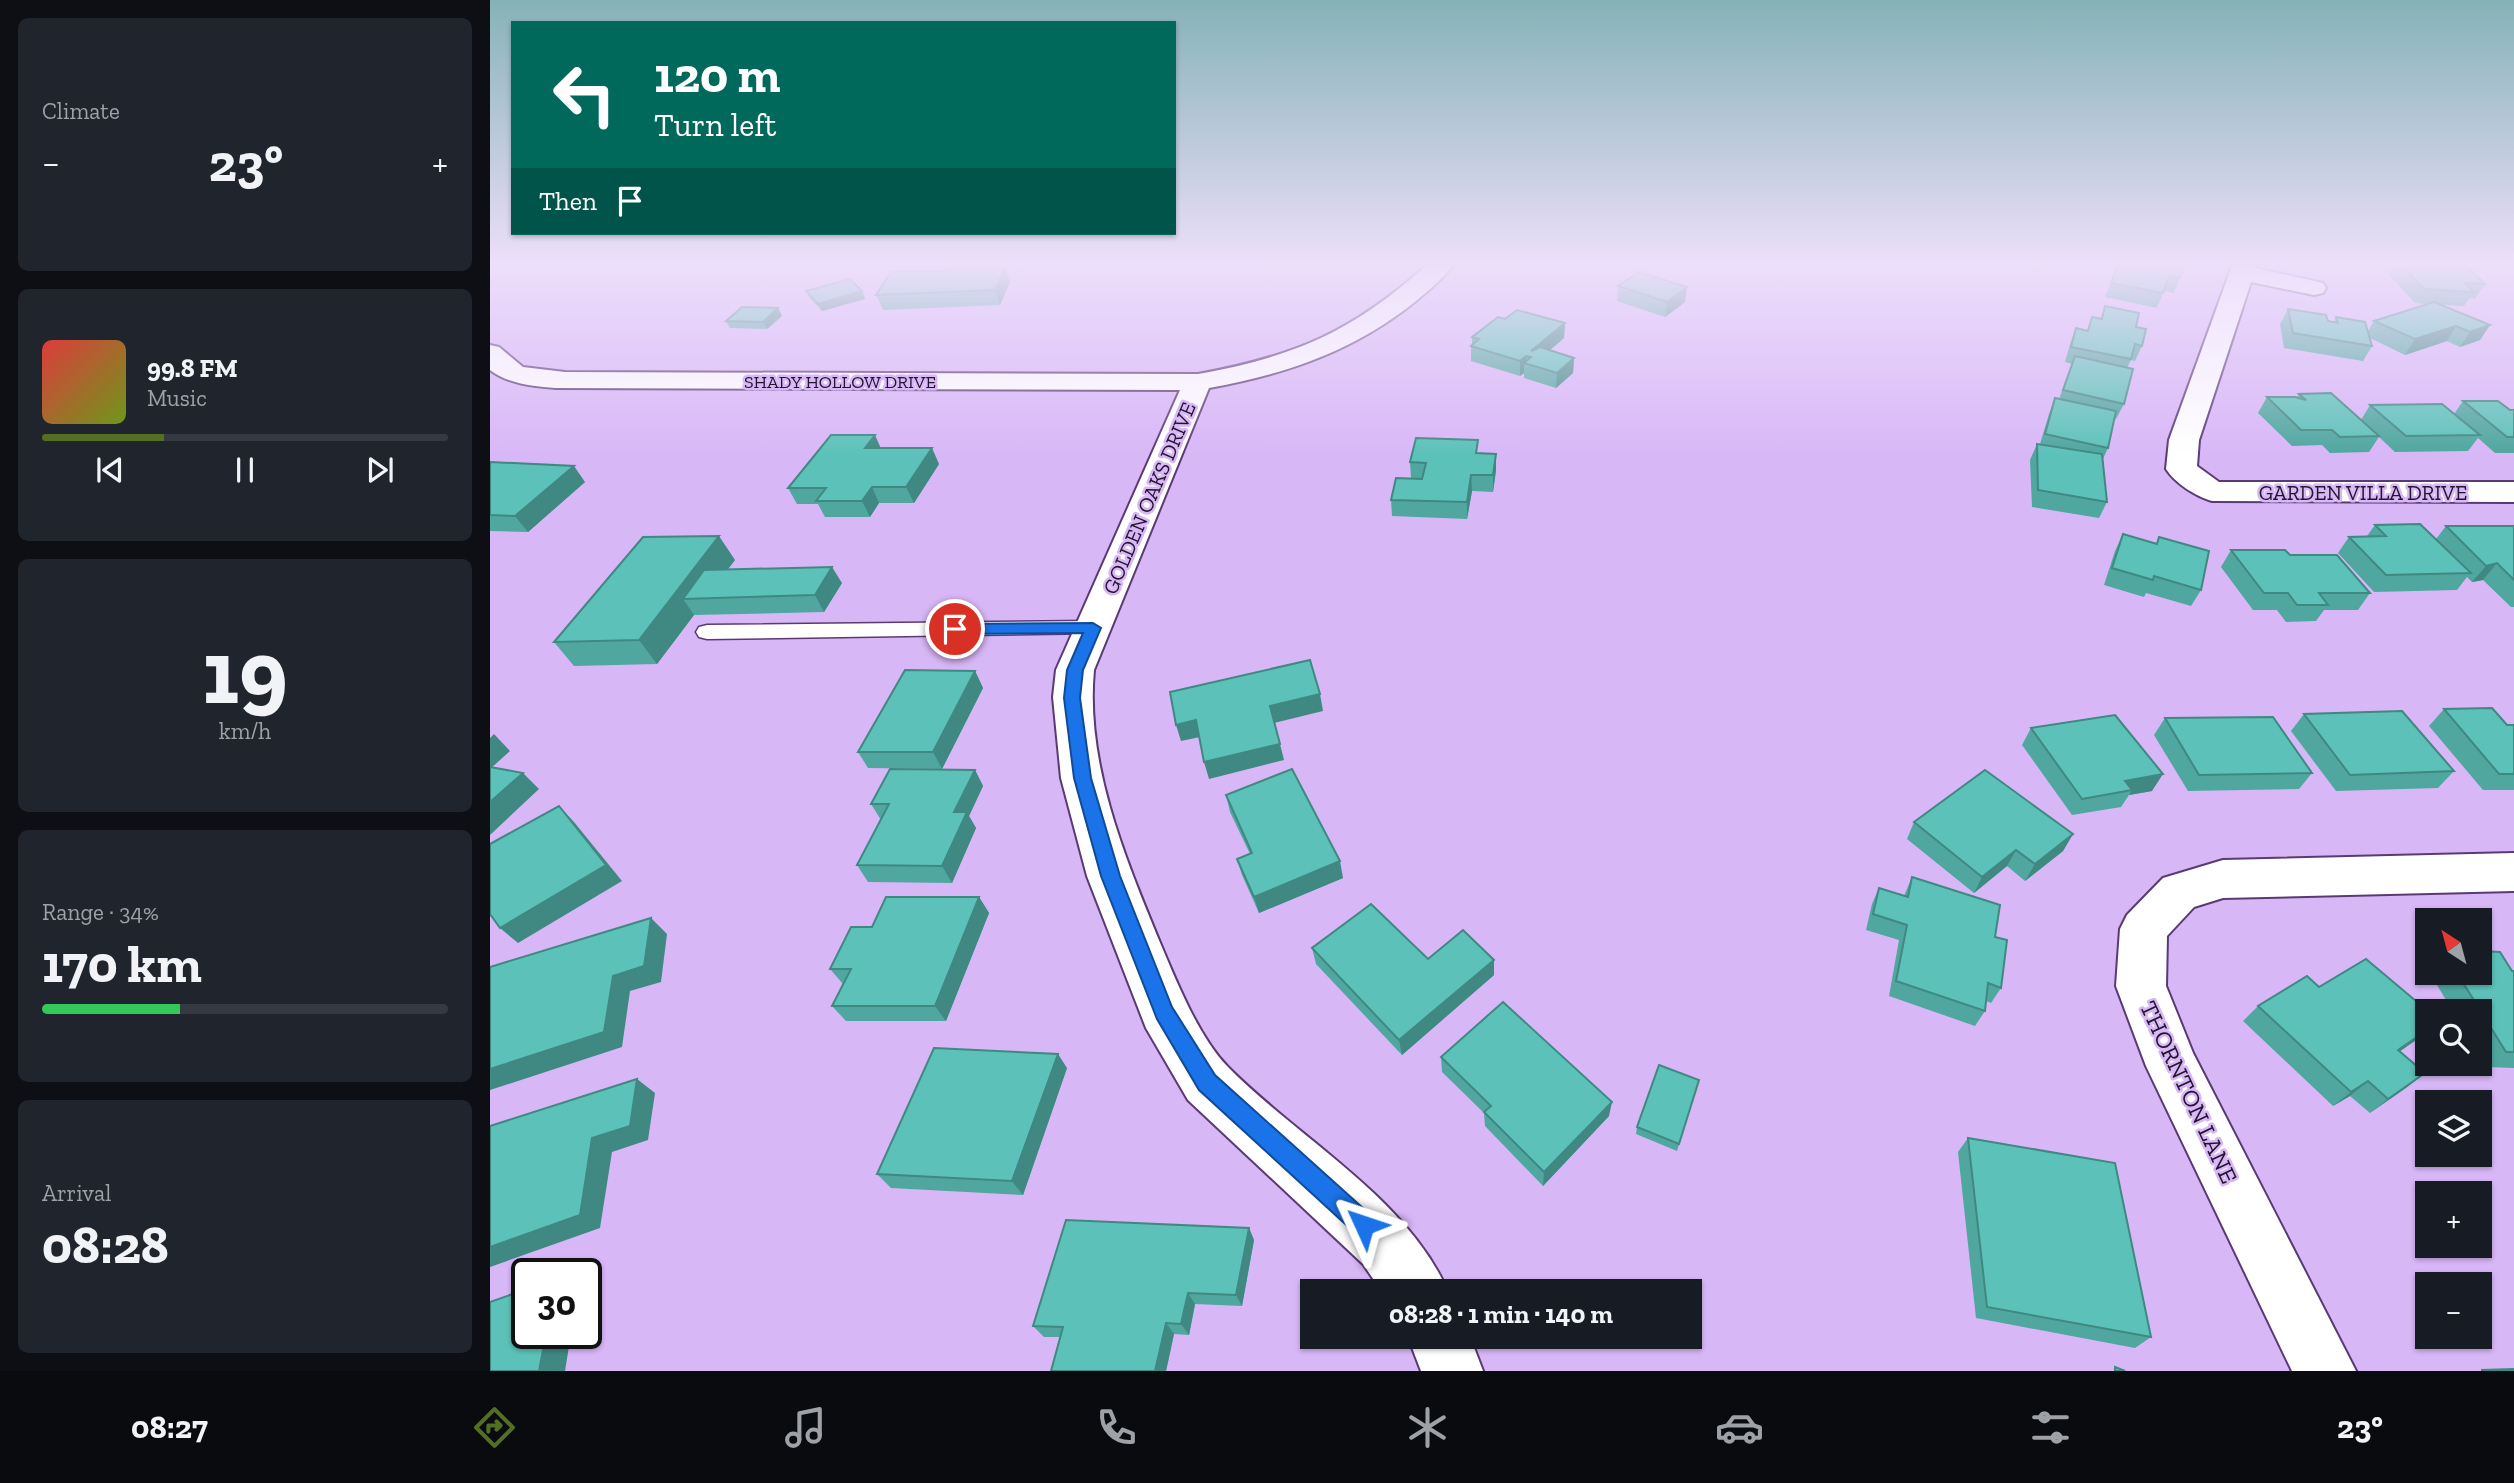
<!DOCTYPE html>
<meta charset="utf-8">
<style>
:root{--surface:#171b24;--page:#20242c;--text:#f1f3f6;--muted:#9ea1a6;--line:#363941;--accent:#526f23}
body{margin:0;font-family:"Zilla Slab",serif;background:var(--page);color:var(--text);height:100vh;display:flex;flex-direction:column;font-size:26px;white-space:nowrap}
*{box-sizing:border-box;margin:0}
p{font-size:23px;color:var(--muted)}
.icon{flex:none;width:38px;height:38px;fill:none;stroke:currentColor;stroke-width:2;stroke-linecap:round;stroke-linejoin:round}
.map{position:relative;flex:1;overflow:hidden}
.side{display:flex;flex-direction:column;gap:18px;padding:18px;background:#0d0f14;width:490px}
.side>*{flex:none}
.hud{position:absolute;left:21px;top:21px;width:665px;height:214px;border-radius:0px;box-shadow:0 2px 5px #0004;background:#00695c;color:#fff;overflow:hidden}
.needle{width:46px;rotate:324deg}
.tools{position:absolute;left:1925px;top:908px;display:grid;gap:14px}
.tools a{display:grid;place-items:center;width:77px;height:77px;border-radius:0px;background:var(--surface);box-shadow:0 2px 5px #0004;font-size:35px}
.speed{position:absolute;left:21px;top:1258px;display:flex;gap:14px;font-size:35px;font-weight:700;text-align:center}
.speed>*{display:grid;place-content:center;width:91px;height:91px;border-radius:50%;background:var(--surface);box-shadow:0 2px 5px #0004;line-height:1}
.speed .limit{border:4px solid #111;border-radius:10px;background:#fff;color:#111}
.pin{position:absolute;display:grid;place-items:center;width:60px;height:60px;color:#fff;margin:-30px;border:4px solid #fff;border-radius:50%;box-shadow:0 2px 7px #0007}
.me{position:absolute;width:77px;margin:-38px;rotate:312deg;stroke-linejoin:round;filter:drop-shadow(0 0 5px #0008)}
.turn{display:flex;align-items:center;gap:24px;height:147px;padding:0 28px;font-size:32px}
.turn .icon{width:91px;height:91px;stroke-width:2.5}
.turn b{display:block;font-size:49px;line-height:60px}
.then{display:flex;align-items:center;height:66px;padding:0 28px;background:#0003;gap:14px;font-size:26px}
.big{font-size:52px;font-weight:700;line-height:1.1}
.side .card{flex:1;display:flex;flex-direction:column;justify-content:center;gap:10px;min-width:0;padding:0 24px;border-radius:10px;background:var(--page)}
.side .dial{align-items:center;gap:0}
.dial b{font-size:91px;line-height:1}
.song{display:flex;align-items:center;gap:21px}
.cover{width:84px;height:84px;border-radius:10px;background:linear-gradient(135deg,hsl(0 70% 55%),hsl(80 70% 35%))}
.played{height:7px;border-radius:4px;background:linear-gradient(90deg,var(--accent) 30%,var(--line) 30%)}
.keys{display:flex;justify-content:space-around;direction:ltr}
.heat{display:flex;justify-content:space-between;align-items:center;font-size:38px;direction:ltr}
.charge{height:10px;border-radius:5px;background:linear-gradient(90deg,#34c759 34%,var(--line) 0)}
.trip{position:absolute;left:810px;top:1279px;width:402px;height:70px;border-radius:0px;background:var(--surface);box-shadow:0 2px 5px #0004;font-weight:700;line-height:70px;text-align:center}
.tab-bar{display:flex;height:112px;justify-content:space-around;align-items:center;background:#090b0e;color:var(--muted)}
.tab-bar .icon{width:49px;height:49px}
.tab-bar .active{color:var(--accent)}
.tab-bar b{font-size:32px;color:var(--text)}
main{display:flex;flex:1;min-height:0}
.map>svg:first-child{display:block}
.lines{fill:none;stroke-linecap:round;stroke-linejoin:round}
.service-casing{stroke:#593b72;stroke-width:3}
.minor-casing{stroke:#593b72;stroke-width:4}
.service{fill:#fff;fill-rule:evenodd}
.minor{fill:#fff;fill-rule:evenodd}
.wall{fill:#4fa79f}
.shaded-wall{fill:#408882}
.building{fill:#5cc2b9;stroke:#408882;stroke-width:2}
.route{fill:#1a73e8;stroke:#114b97;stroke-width:2}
.labels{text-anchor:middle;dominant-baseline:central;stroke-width:5;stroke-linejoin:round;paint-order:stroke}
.far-street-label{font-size:18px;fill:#22152d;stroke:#d8b7f7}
.street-label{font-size:21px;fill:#22152d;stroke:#d8b7f7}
.near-street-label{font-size:24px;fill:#22152d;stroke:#d8b7f7}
</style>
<main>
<section class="side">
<div class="card"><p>Climate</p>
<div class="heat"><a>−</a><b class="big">23°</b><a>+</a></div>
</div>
<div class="card">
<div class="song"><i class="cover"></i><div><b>99.8 FM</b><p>Music</p></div></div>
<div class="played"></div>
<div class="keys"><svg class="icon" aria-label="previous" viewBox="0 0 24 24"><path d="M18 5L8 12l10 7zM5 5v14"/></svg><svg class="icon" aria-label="pause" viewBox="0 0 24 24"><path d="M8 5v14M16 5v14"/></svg><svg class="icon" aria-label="next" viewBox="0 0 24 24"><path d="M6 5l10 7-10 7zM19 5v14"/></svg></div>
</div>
<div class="card dial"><b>19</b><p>km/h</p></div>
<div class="card"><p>Range · 34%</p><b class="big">170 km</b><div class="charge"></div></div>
<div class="card"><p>Arrival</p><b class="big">08:28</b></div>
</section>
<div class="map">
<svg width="2024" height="1371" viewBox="0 0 2024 1371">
<rect width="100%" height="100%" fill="#d8b7f7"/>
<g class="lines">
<defs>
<polygon id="service" points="603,621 611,623 614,628 611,633 217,639 209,637 206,632 209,627 217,625"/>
<g id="minor">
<path d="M 939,263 L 965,263 C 955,277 939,290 926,301 C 864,351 797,374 719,388 L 604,670 C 595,764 636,860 671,945 C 687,983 709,1037 737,1066 C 806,1137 919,1199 958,1292 L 892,1292 L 873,1264 L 698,1100 L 656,1028 L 597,876 L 571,778 L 563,697 L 566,670 L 690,390 L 65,388 C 43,386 18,384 0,370 L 0,345 L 9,347 L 33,367 L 75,372 L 708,374 C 807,356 864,331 939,263 Z"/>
<path d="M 1743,263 L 1767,263 L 1765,268 L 1833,283 L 1836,288 L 1833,293 L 1824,295 L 1761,282 L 1709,440 L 1707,466 L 1729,482 L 2024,482 L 2024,502 L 1722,501 C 1705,496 1685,483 1676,469 L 1679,440 Z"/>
<polygon points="2024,853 2024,891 1733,898 1704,907 1677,936 1676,986 1703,1053 1866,1371 1802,1371 1656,1066 1626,986 1630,929 1637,915 1673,878 1733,860"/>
<polygon points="918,1337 980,1337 993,1371 931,1371"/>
</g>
</defs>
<use href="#service" class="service-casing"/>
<use href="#minor" class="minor-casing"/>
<use href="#service" class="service"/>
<use href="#minor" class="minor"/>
</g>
<g class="wall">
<polygon points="1629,263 1698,263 1693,274 1691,274 1684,293 1674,291 1667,308 1615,297"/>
<polygon points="1906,263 1942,263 1995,284 1985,299 1980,298 1974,306 1953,305 2000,325 1990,340 1970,347 1957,341 1915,355 1880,338 1882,346 1873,361 1794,348 1790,324 1798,309 1838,321 1844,322 1846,317 1878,331 1884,321 1937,304 1925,303 1899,275"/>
<polygon points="515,268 520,282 510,305 393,310 386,295 455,271"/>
<polygon points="1128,286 1195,302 1175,317 1127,301"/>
<polygon points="316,291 372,291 375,299 332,311 320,298"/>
<polygon points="1615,306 1646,327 1652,346 1645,361 1641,360 1637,368 1634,404 1626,419 1624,419 1618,448 1612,461 1617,502 1609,518 1542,507 1540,460 1547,444 1550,444 1559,414 1565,398 1569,399 1582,364 1575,362 1580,344 1586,328 1597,331 1602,317 1610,319"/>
<polygon points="292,316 277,329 240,328 236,321"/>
<polygon points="1015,319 1075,323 1074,338 1060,350 1084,358 1083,373 1066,388 1034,378 1034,373 1030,376 981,361 981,346 982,345 982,337"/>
<polygon points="1809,394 1871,420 1880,405 1964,414 1973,401 2024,410 2024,453 2005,453 1988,438 1978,451 1905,452 1889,437 1879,452 1840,453 1832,445 1802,446 1768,413 1777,397 1807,397"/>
<polygon points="391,448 449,464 424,503 389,503 380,517 335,517 328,504 307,504 298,488"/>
<polygon points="988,454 1006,454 1006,470 1003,492 982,491 977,519 902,516 901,500 932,479 921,478 920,462"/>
<polygon points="0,462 95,482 38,532 0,531"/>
<polygon points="1885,525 1946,539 1956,526 2024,526 2024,607 2021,607 1993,580 1982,582 1977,577 1967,590 1884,592 1848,553 1859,537 1877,536"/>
<polygon points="1633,534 1666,544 1669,537 1711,590 1701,606 1656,593 1654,597 1614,585 1625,551"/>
<polygon points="1741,550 1800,555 1880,593 1868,610 1834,610 1826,621 1796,622 1787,610 1763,610 1731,567"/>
<polygon points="245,560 237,570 352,583 334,612 204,615 167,664 84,666 64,642"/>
<polygon points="485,671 493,688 452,769 378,768 368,752"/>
<polygon points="1954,709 2017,725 2024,725 2024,790 1993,790 1939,726"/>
<polygon points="1814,714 1964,771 1948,788 1846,791 1801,731"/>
<polygon points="1675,718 1822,773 1809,789 1698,791 1664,735"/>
<polygon points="1541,728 1662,791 1639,795 1631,807 1582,815 1532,745"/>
<polygon points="485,770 493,786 479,816 486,828 462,883 378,882 367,865 391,820 381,804"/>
<polygon points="736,795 853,878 769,913 752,875 747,859 760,854 740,812"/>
<polygon points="1424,822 1583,834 1573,851 1535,881 1517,866 1484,893 1417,839"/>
<polygon points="1422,877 1505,937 1511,988 1501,1003 1496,1001 1495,1011 1485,1026 1399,996 1409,940 1376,930 1382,904 1389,888 1414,896"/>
<polygon points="489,897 499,913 456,1021 356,1021 342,1006 353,984 340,969 382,927"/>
<polygon points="822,948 938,959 1004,975 912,1055 826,964"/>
<polygon points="2022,971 2024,971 2024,1068 1996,1067 1990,1056 1990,1012 1963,1012 1940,973 1990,973"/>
<polygon points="1829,987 1937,1012 1937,1032 1910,1051 1935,1073 1880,1113 1860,1096 1843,1106 1753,1021 1768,1006"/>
<polygon points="951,1057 1119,1116 1053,1186 995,1126 994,1113 952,1072"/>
<polygon points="577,1068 533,1195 401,1188 387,1174"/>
<polygon points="1209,1080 1187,1151 1146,1134 1147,1127"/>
<polygon points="1478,1138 1661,1337 1645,1348 1486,1318 1468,1152"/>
<polygon points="759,1228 764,1240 752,1306 705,1304 699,1335 684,1334 676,1371 561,1371 570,1337 554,1337 543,1326"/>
</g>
<g class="shaded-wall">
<polygon points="515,268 520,282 510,305 505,290"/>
<polygon points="1197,287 1195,302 1175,317 1177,302"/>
<polygon points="372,291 375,299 332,311 328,304"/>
<polygon points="288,308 292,316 277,329 273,322"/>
<polygon points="1075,323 1074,338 1041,366 1041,351"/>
<polygon points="2000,325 1990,340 1970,347 1980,332"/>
<polygon points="1966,326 1957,341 1915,355 1925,339"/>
<polygon points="1036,356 1036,363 1034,363 1034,373 1030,376 1030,361"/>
<polygon points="1084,358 1083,373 1066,388 1067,373"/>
<polygon points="385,435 392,451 375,448"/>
<polygon points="442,448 449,464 424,503 416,487"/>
<polygon points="1006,454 1006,470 1003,492 1003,475"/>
<polygon points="84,466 95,482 38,532 25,516"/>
<polygon points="981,475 982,491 977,519 977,502"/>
<polygon points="382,487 389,503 380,517 372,501"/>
<polygon points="229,536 245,560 216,598 193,599 204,615 167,664 149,640"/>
<polygon points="2007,563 1993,580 1982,582 1996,566"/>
<polygon points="342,567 352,583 334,612 325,595"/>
<polygon points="485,671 493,688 452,769 443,752"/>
<polygon points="830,694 833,711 784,723 780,706"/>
<polygon points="706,720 710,737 691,741 686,725"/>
<polygon points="4,734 20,751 0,769 0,738"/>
<polygon points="790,744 794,760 719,779 714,762"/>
<polygon points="485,770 493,786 479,816 486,828 462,883 452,866 464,812"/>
<polygon points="33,773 49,789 0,835 0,802"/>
<polygon points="1673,774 1662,791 1639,795 1642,790 1635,781"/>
<polygon points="69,806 84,822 132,881 28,943 10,928"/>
<polygon points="1583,834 1573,851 1535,881 1545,864"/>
<polygon points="1526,850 1517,866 1484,893 1492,877"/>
<polygon points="850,861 853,878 769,913 764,897"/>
<polygon points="489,897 499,913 456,1021 445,1006"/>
<polygon points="161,918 177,934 171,982 140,991 132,1047 0,1090 0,1069 123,976"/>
<polygon points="1004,960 1004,975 912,1055 909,1040"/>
<polygon points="1937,1030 1937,1032 1932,1036 1890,1065 1908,1050"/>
<polygon points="568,1054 577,1068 533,1195 522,1181"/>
<polygon points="1935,1073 1916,1088 1880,1113 1898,1099"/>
<polygon points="147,1079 165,1093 158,1140 122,1152 110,1228 0,1267 0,1247 102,1138"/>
<polygon points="1878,1081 1860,1096 1843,1106 1861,1092"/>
<polygon points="1122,1102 1119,1116 1053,1186 1054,1172"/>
<polygon points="759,1228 764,1240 752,1306 746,1295"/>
<polygon points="698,1293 705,1304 699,1335 691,1324"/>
<polygon points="676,1323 684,1334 676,1371 665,1371"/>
<polygon points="56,1334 81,1334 75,1371 49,1371"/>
</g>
<g class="building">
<polygon points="1629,263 1680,263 1694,266 1690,278 1679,276 1673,293 1621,283"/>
<polygon points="1909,263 1942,263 1975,265 1995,284 1975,283 1984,292 1934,289"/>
<polygon points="502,264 500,269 515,268 505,290 386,295 401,272 455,271 475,266"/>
<polygon points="1149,272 1197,287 1177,302 1128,286"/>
<polygon points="360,279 372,291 328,304 316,291"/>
<polygon points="1944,302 2000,325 1980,332 1966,326 1925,339 1884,321"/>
<polygon points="1615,306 1649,313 1646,327 1656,329 1652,346 1645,344 1641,359 1581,347 1586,328 1598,331 1602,317 1612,319"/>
<polygon points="252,307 288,308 273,322 236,321"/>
<polygon points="1798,309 1836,315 1838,321 1848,323 1846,317 1875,322 1882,346 1803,333"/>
<polygon points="1027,310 1075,323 1041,351 1050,347 1084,358 1067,373 1034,363 1041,357 1036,356 1030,361 981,346 989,339 982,337 1008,317 1015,319"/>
<polygon points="1585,356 1643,369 1634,404 1573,390"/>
<polygon points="1841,393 1889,436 1850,437 1842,430 1811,430 1777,397 1805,397 1816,400 1809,394"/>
<polygon points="1565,398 1626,411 1618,448 1555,434"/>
<polygon points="1973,401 2008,401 2020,410 2024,410 2024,437 2017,437"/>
<polygon points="1952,404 1990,435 1916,436 1880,405"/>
<polygon points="341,435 385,435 375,448 442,448 416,487 382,487 372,501 326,501 336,488 298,488"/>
<polygon points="926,438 988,440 986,453 1006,454 1003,475 981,475 977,502 901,500 906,478 932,479 936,463 920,462"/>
<polygon points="1547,444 1612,454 1617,502 1548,490"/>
<polygon points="0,462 84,466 25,516 0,515"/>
<polygon points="1930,524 1981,573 1896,575 1859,537 1896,536 1885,525"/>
<polygon points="1956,526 2024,526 2024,580 2007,563 1996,566"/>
<polygon points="1633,534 1667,544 1669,537 1719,551 1711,590 1664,576 1663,580 1622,568"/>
<polygon points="229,536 149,640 64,642 153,537"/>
<polygon points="1741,550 1795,550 1800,555 1847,555 1880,593 1829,593 1838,605 1807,605 1798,593 1774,593"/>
<polygon points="342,567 325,595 193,599 214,570"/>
<polygon points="820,660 830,694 780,706 790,744 714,762 706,720 686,725 680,692"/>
<polygon points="415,670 485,671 443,752 368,752"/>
<polygon points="2002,708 2017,725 2024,725 2024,774 2009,774 1954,709"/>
<polygon points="1912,711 1964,771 1860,775 1814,714"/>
<polygon points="1625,715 1673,774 1635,781 1642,790 1592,799 1541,728"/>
<polygon points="1783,717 1822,773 1709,775 1675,718"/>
<polygon points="0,767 33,773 0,802"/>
<polygon points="400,769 485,770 464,812 477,812 452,866 367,865 399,804 381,804"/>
<polygon points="802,769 850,861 764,897 747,859 762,853 736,795"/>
<polygon points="1495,770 1583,834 1545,864 1526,850 1492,877 1424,822"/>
<polygon points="69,806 116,865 10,928 0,914 0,844"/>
<polygon points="1422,877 1510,905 1505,937 1517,940 1511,988 1498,983 1495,1011 1406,981 1417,925 1383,914 1389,888 1418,897"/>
<polygon points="396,897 489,897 445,1006 342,1006 361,969 340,969 361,927 382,927"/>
<polygon points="881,904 938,959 973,930 1004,960 909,1040 822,948"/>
<polygon points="161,918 154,966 123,976 114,1032 0,1069 0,967"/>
<polygon points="1990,951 2010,952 2022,971 2024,971 2024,1052 2016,1052 1967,973 1990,973"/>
<polygon points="1876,959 1939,1012 1937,1012 1937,1030 1908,1050 1935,1073 1898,1099 1878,1081 1861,1092 1768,1006 1817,976 1829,987"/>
<polygon points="1013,1002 1122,1102 1054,1172 994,1112 1001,1106 951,1057"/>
<polygon points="444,1048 568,1054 522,1181 387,1174"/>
<polygon points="1169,1065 1209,1080 1189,1144 1147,1127"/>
<polygon points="147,1079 140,1126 102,1138 90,1215 0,1247 0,1126"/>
<polygon points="1478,1138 1625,1163 1661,1337 1497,1307"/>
<polygon points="576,1220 759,1228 746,1295 698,1293 691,1324 676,1323 665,1371 561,1371 573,1327 543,1326"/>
<polygon points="37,1289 37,1334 56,1334 49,1371 0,1371 0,1302"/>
<polygon points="1625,1367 1635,1371 1625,1371"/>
<polygon points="2024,1369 2024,1371 1991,1370"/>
</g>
<linearGradient id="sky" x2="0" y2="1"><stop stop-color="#85b2b7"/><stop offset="0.58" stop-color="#eddffb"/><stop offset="1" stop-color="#eddffb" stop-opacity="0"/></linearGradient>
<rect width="2024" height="455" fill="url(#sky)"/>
<polygon class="route" points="603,623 611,628 593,670 590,698 601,778 630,876 682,1007 725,1075 883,1217 886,1225 883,1234 874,1237 866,1234 709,1090 667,1019 611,876 584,778 574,698 577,670 593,633 465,634 458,629 465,624"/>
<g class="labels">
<g class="far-street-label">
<text x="350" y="382">SHADY HOLLOW DRIVE</text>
</g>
<g class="street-label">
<text x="1873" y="492">GARDEN VILLA DRIVE</text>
<text transform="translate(659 498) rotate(-67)">GOLDEN OAKS DRIVE</text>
</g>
<g class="near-street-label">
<text transform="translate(1699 1092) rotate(65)">THORNTON LANE</text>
</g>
</g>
</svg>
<div class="tools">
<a><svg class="needle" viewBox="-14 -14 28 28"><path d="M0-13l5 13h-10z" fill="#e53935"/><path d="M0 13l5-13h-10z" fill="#9ea1a6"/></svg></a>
<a><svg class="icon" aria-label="search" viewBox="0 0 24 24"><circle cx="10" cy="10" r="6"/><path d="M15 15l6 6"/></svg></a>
<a><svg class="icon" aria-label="layers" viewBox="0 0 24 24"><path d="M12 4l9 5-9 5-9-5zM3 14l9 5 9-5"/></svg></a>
<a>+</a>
<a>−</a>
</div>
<div class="speed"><div class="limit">30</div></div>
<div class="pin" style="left:465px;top:629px;background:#d93025"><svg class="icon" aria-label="arrive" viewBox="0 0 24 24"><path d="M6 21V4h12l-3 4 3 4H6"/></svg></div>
<svg class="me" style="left:874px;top:1225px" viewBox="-20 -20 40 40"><path d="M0-17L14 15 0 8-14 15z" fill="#1a73e8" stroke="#fff" stroke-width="4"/></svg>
<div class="trip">08:28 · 1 min · 140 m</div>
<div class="hud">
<div class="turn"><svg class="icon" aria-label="left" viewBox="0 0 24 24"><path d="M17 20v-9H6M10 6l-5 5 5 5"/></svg><div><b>120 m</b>Turn left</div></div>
<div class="then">Then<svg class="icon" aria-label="arrive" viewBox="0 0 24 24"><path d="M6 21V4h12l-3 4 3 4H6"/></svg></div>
</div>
</div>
</main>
<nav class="tab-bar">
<b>08:27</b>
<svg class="icon active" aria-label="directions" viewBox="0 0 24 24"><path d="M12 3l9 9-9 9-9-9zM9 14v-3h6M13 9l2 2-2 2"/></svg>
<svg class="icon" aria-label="music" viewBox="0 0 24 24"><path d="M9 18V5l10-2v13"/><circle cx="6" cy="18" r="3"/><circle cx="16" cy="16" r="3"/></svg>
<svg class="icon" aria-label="phone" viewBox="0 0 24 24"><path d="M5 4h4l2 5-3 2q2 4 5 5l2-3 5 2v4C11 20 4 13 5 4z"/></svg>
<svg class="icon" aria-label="climate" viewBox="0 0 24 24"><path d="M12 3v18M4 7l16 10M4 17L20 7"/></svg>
<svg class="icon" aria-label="car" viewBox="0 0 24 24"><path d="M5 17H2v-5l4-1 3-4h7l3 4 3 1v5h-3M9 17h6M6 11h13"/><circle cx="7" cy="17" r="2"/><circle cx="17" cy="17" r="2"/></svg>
<svg class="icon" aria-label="filters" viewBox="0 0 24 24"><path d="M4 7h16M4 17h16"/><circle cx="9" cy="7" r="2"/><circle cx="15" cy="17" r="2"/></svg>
<b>23°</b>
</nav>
